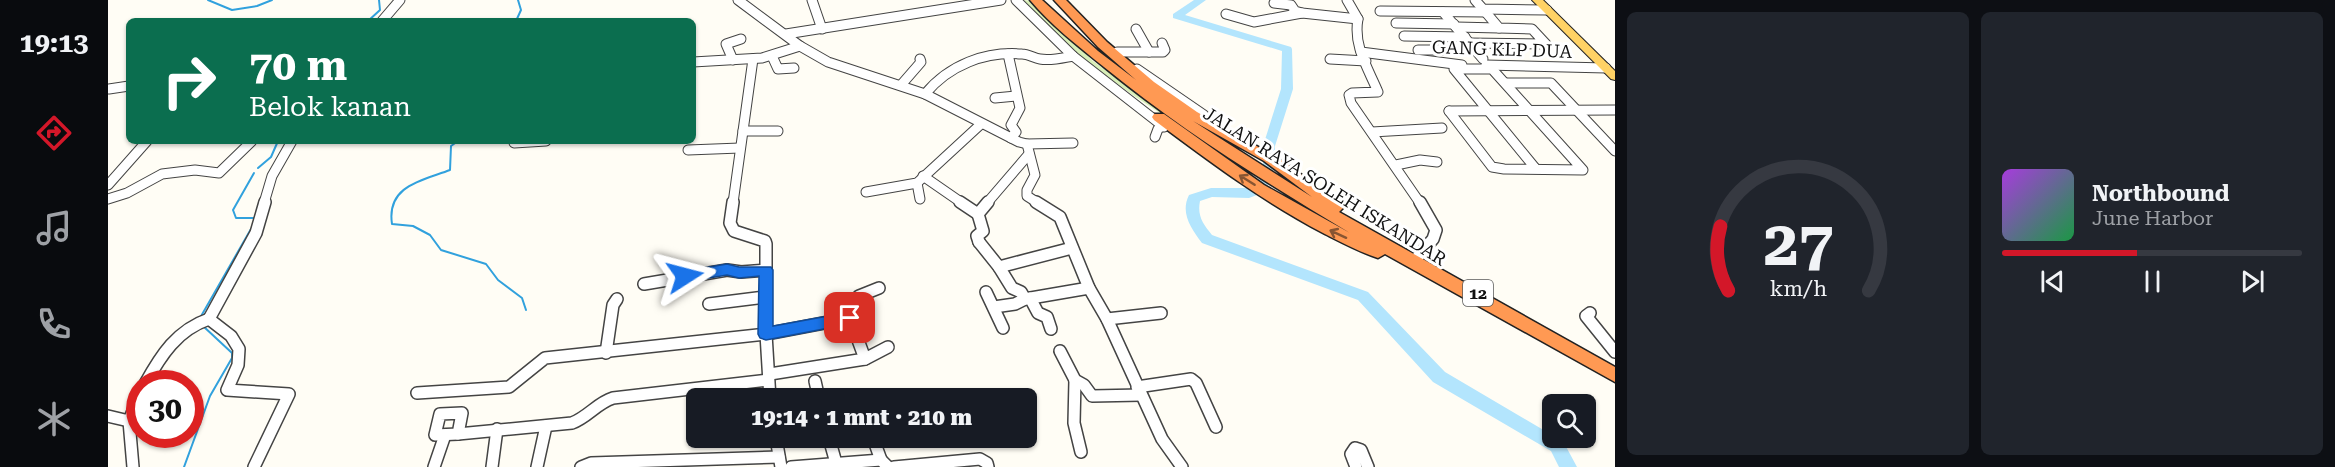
<!DOCTYPE html>
<html lang="id">
<meta charset="utf-8">
<style>
:root{--surface:#171b24;--page:#20242c;--text:#f1f3f6;--muted:#9ea1a6;--line:#363941;--accent:#d31729}
body{margin:0;font-family:"Roboto Serif",serif;background:var(--page);color:var(--text);height:100vh;display:flex;flex-direction:column;font-size:22px;white-space:nowrap}
*{box-sizing:border-box;margin:0}
p{font-size:20px;color:var(--muted)}
.icon{flex:none;width:33px;height:33px;fill:none;stroke:currentColor;stroke-width:2;stroke-linecap:round;stroke-linejoin:round}
.map{position:relative;flex:1;overflow:hidden}
.drawer{display:flex;flex-direction:column;gap:12px;padding:12px;background:#0d0f14;width:720px}
.drawer>*{flex:none}
.banner{position:absolute;left:18px;top:18px;width:570px;height:126px;border-radius:9px;box-shadow:0 2px 4px #0004;background:#0b6e4f;color:#fff;overflow:hidden}
.tools{position:absolute;left:1434px;top:394px;display:grid;gap:12px}
.tools a{display:grid;place-items:center;width:54px;height:54px;border-radius:9px;background:var(--surface);box-shadow:0 2px 4px #0004;font-size:30px}
.speed{position:absolute;left:18px;top:370px;display:flex;gap:12px;font-size:30px;font-weight:700;text-align:center}
.speed>*{display:grid;place-content:center;width:78px;height:78px;border-radius:50%;background:var(--surface);box-shadow:0 2px 4px #0004;line-height:1}
.speed .limit{border:9px solid #d22;background:#fff;color:#111}
.pin{position:absolute;display:grid;place-items:center;width:51px;height:51px;color:#fff;margin:-26px;border-radius:12px;box-shadow:0 3px 9px #0006}
.me{position:absolute;width:66px;margin:-33px;rotate:81deg;stroke-linejoin:round;filter:drop-shadow(0 0 4px #0008)}
.turn{display:flex;align-items:center;gap:21px;height:126px;padding:0 24px;font-size:27px}
.turn .icon{width:78px;height:78px;stroke-width:2.5}
.turn b{display:block;font-size:42px;line-height:51px}
.drawer .widget{flex:1;display:flex;flex-direction:column;justify-content:center;gap:9px;min-width:0;padding:0 21px;border-radius:9px;background:var(--page)}
.drawer .dial{align-items:center;gap:0}
.dial svg{height:156px;overflow:visible;fill:none;stroke:var(--line);stroke-width:7;stroke-linecap:round;text-anchor:middle}
.dial text{fill:var(--text);stroke:none}
.song{display:flex;align-items:center;gap:18px}
.cover{width:72px;height:72px;border-radius:9px;background:linear-gradient(135deg,hsl(280 70% 55%),hsl(140 70% 35%))}
.played{height:6px;border-radius:3px;background:linear-gradient(90deg,var(--accent) 45%,var(--line) 45%)}
.keys{display:flex;justify-content:space-around;direction:ltr}
.drawer .tiles{flex:1;display:grid;gap:12px;grid-template-columns:repeat(2,1fr)}
.trip{position:absolute;left:578px;top:388px;width:351px;height:60px;border-radius:9px;background:var(--surface);box-shadow:0 2px 4px #0004;font-weight:800;line-height:60px;text-align:center}
main{display:flex;flex:1;min-height:0}
.tab-bar{display:flex;flex-direction:column;width:108px;justify-content:space-around;align-items:center;background:#090b0e;color:var(--muted)}
.tab-bar .icon{width:42px;height:42px}
.tab-bar .current{color:var(--accent)}
.tab-bar b{font-size:27px;color:var(--text)}
.map>svg:first-child{display:block}
.green{fill:#d8efb9}
.lines{fill:none;stroke-linecap:round;stroke-linejoin:round}
.stream{stroke:#31a1dd;stroke-width:2}
.river{fill:#b3e5fd;fill-rule:evenodd}
.minor-far1-casing{stroke:#444;stroke-width:11}
.minor-casing{stroke:#444;stroke-width:14}
.major-casing{stroke:#222;stroke-width:2}
.highway-casing{stroke:#222;stroke-width:3}
.minor-far1{stroke:#fff;stroke-width:9}
.minor{stroke:#fff;stroke-width:11}
.major{fill:#ffd265;fill-rule:evenodd}
.highway{fill:#ff9953;fill-rule:evenodd}
.oneway{stroke:#885532}
.route{fill:#1a73e8;stroke:#114b97;stroke-width:1.5}
.labels{text-anchor:middle;dominant-baseline:central;stroke-width:6;stroke-linejoin:round;paint-order:stroke}
.shield{fill:#fff;stroke:#585858;stroke-width:1.5}
.shield-label{font-size:16px;font-weight:bold;fill:#111}
.street-label{font-size:18px;fill:#111;stroke:#fff}
</style>
<main>
<nav class="tab-bar">
<b>19:13</b>
<svg class="icon current" aria-label="directions" viewBox="0 0 24 24"><path d="M12 3l9 9-9 9-9-9zM9 14v-3h6M13 9l2 2-2 2"/></svg>
<svg class="icon" aria-label="music" viewBox="0 0 24 24"><path d="M9 18V5l10-2v13"/><circle cx="6" cy="18" r="3"/><circle cx="16" cy="16" r="3"/></svg>
<svg class="icon" aria-label="phone" viewBox="0 0 24 24"><path d="M5 4h4l2 5-3 2q2 4 5 5l2-3 5 2v4C11 20 4 13 5 4z"/></svg>
<svg class="icon" aria-label="climate" viewBox="0 0 24 24"><path d="M12 3v18M4 7l16 10M4 17L20 7"/></svg>
</nav>
<div class="map">
<svg width="1507" height="467" viewBox="0 0 1507 467">
<rect width="100%" height="100%" fill="#fffdf5"/>
<path class="green" d="M 915,0 L 924,1 L 985,61 L 1082,132 C 1026,97 956,51 915,0 Z"/>
<g class="lines">
<g class="stream">
<polyline points="100,0 124,10 149,6 164,0"/>
<polyline points="260,21 272,10 271,0"/>
<polyline points="408,21 413,10 410,0"/>
<path d="M 350,141 L 343,146 L 342,170 C 316,180 278,185 284,224 L 305,226 L 322,235 L 333,250 L 378,264 L 390,280 L 414,298 L 418,310"/>
<polyline points="150,168 163,157 170,141"/>
<polyline points="146,173 125,210 128,218 147,218"/>
<polyline points="92,318 143,229"/>
<polyline points="76,467 102,396 124,358 124,353 95,326"/>
</g>
<path class="river" d="M 1086,0 L 1098,0 L 1077,15 L 1183,47 L 1184,49 L 1185,89 L 1167,146 L 1167,166 L 1161,183 L 1154,193 L 1141,198 L 1104,197 L 1092,201 C 1089,216 1095,224 1104,235 L 1260,292 L 1337,372 L 1444,435 L 1444,438 L 1455,441 L 1469,467 L 1451,467 L 1443,451 L 1325,382 L 1250,300 L 1094,243 C 1083,228 1072,213 1081,195 L 1103,188 L 1140,188 L 1144,187 L 1151,179 L 1155,166 L 1155,146 L 1173,89 L 1174,51 L 1065,18 L 1065,14 Z"/>
<defs>
<g id="minor-far1">
<polyline points="704,0 714,29"/>
<polyline points="908,0 965,56 1056,127"/>
<path d="M 1239,0 L 1250,19 C 1245,46 1260,68 1270,92 L 1244,93 L 1241,95 L 1243,103 L 1312,203"/>
<polyline points="1367,0 1375,9 1439,10"/>
<polyline points="1166,3 1183,5 1187,11 1194,13 1250,19"/>
<polyline points="1272,11 1378,12"/>
<polyline points="1335,12 1375,59"/>
<polyline points="1118,14 1146,22 1194,13"/>
<polyline points="274,21 292,0"/>
<polyline points="1288,23 1346,24"/>
<polyline points="1348,27 1391,28"/>
<polyline points="1028,29 1041,52"/>
<polyline points="678,34 893,0"/>
<polyline points="1296,36 1357,37"/>
<polyline points="1361,43 1438,44 1424,29 1391,28 1375,9"/>
<polyline points="692,46 720,62 817,94 911,142 919,144 965,143"/>
<polyline points="1310,50 1343,50"/>
<polyline points="1009,52 1055,52 1057,50 1054,43"/>
<polyline points="1253,52 1354,65"/>
<polyline points="900,54 912,108 903,125 908,132 903,138"/>
<polyline points="664,56 670,69 686,68"/>
<polyline points="1222,59 1258,61"/>
<polyline points="625,60 618,44 633,39"/>
<polyline points="585,62 654,58 692,46 630,0"/>
<polyline points="1378,65 1498,68"/>
<polyline points="1029,69 1096,115"/>
<polyline points="1398,83 1443,83 1507,151"/>
<polyline points="793,85 813,62 812,59"/>
<polyline points="1,89 21,86"/>
<path d="M 817,94 C 841,65 877,51 914,54 C 920,54 926,58 932,59 C 943,61 954,58 965,56"/>
<polyline points="887,98 908,96"/>
<polyline points="1341,111 1384,167 1396,169 1475,170 1384,69 1346,69 1428,169"/>
<polyline points="1341,111 1507,110"/>
<polyline points="635,131 670,131"/>
<polyline points="1264,132 1334,128"/>
<polyline points="1047,137 1050,129 1055,126"/>
<polyline points="406,143 438,141"/>
<polyline points="919,144 927,175 919,190 919,196 930,203"/>
<polyline points="580,150 632,148"/>
<polyline points="1288,165 1312,160 1329,162"/>
<polyline points="815,176 854,203"/>
<polyline points="809,183 812,199"/>
<polyline points="0,185 39,141"/>
<polyline points="758,192 809,183 873,124"/>
<polyline points="0,199 19,193 54,174 87,170 111,173 144,141"/>
<polyline points="156,203 164,176 184,141"/>
<polyline points="625,203 645,59"/>
<polyline points="879,203 921,154"/>
</g>
<g id="minor">
<polyline points="625,202 622,223 626,231 657,241 658,244 658,334 662,399"/>
<polyline points="852,202 870,214"/>
<polyline points="928,202 952,217 981,288 999,319 1054,439 1074,467"/>
<polyline points="871,242 869,236 875,231 870,214 880,202"/>
<polyline points="871,242 891,267 964,248"/>
<polyline points="1308,259 1325,239 1328,230 1312,202"/>
<polyline points="891,267 904,288 913,292 917,299 981,288"/>
<polyline points="536,284 619,270 633,272 658,270"/>
<polyline points="878,292 895,328"/>
<polyline points="922,298 930,313 939,317 943,329"/>
<polyline points="601,304 657,297"/>
<polyline points="886,307 907,304 917,299"/>
<polyline points="1482,313 1478,316 1507,352"/>
<polyline points="742,318 754,312 751,296 771,288"/>
<polyline points="101,319 123,336 131,349 130,365 119,390 181,394 146,467"/>
<polyline points="101,319 148,233 157,202"/>
<polyline points="999,319 1053,313"/>
<polyline points="952,351 967,380 976,385 984,396 1033,395"/>
<polyline points="498,353 505,305 509,299"/>
<polyline points="757,359 780,347"/>
<polyline points="967,380 966,423 973,452"/>
<polyline points="707,381 711,399"/>
<path d="M 37,384 C 53,355 69,330 101,319"/>
<polyline points="1029,387 1083,379 1088,383 1108,427"/>
<polyline points="309,393 401,387 437,358 658,334 742,318 757,359 662,374"/>
<polygon points="354,413 350,434 327,435 332,414"/>
<polyline points="0,416 21,421"/>
<path d="M 350,434 L 464,423 C 480,417 489,403 505,398 L 660,380"/>
<polyline points="668,438 673,467"/>
<polyline points="721,438 728,463"/>
<polyline points="765,438 773,460"/>
<polyline points="765,439 778,438"/>
<polyline points="25,467 21,421 32,393"/>
<polyline points="326,467 337,435"/>
<polyline points="384,467 389,429"/>
<polyline points="429,467 438,426"/>
<polyline points="473,467 483,463 671,457"/>
<polyline points="683,467 773,460 780,467"/>
<polyline points="786,467 872,459 879,463 880,467"/>
<polyline points="1248,467 1243,454 1247,448 1253,450 1260,467"/>
</g>
<polygon id="major" points="1424,0 1435,0 1507,71 1507,80 1503,79"/>
<path id="highway" d="M 922,0 L 934,0 L 990,51 L 1028,80 L 990,47 L 946,0 L 958,0 L 999,42 L 1046,82 L 1089,112 L 1175,161 L 1233,204 L 1235,208 L 1231,212 L 1507,367 L 1507,382 L 1277,254 L 1270,258 C 1251,252 1233,242 1215,233 C 1154,201 1101,161 1046,120 L 1044,117 L 1046,114 L 1056,114 L 1156,185 L 1242,233 C 1157,182 1073,130 996,67 C 971,47 943,25 922,0 ZM 1085,121 L 1156,161 L 1204,197 Z"/>
</defs>
<use href="#minor-far1" class="minor-far1-casing"/>
<use href="#minor" class="minor-casing"/>
<use href="#major" class="major-casing"/>
<use href="#highway" class="highway-casing"/>
<use href="#minor-far1" class="minor-far1"/>
<use href="#minor" class="minor"/>
<use href="#major" class="major"/>
<use href="#highway" class="highway"/>
</g>
<defs><path id="oneway-shaft" d="M-6 0H5M1.5-3L5.5 0L1.5 3" fill="none" stroke-width="1.6" stroke-linecap="round" stroke-linejoin="round" transform="scale(1.5)"/></defs>
<g class="oneway">
<use href="#oneway-shaft" transform="translate(1139 180) rotate(-148)"/>
<use href="#oneway-shaft" transform="translate(1230 234) rotate(-155)"/>
</g>
<polygon class="route" points="619,264 631,267 663,267 665,270 665,326 742,312 747,313 749,318 747,322 742,324 658,340 652,338 650,334 651,276 631,278 619,275 577,282 572,280 570,276 572,273 577,271"/>
<g class="labels">
<rect class="shield" x="1355" y="280" width="30" height="26" rx="4.5"/>
<g class="shield-label">
<text x="1370" y="293">12</text>
</g>
<g class="street-label">
<text transform="translate(1394 49) rotate(2)">GANG KLP DUA</text>
<text transform="translate(1217 186) rotate(32)">JALAN RAYA SOLEH ISKANDAR</text>
</g>
</g>
</svg>
<div class="tools">
<a><svg class="icon" aria-label="search" viewBox="0 0 24 24"><circle cx="10" cy="10" r="6"/><path d="M15 15l6 6"/></svg></a>
</div>
<div class="speed"><div class="limit">30</div></div>
<div class="pin" style="left:742px;top:318px;background:#d93025"><svg class="icon" aria-label="arrive" viewBox="0 0 24 24"><path d="M6 21V4h12l-3 4 3 4H6"/></svg></div>
<svg class="me" style="left:577px;top:276px" viewBox="-20 -20 40 40"><path d="M0-17L14 15 0 8-14 15z" fill="#1a73e8" stroke="#fff" stroke-width="4"/></svg>
<div class="trip">19:14 · 1 mnt · 210 m</div>
<div class="banner">
<div class="turn"><svg class="icon" aria-label="right" viewBox="0 0 24 24"><path d="M7 20v-9h11M14 6l5 5-5 5"/></svg><div><b>70 m</b>Belok kanan</div></div>
</div>
</div>
<section class="drawer">
<div class="tiles">
<div class="widget dial"><svg viewBox="0 0 100 80">
<path d="M14 69A42 42 0 1 1 86 69"/>
<path d="M14 69A42 42 0 0 1 10 36" stroke="#d31729"/>
<text x="50" y="56" font-size="32" font-weight="700">27</text>
<text x="50" y="72" font-size="11">km/h</text>
</svg></div>
<div class="widget">
<div class="song"><i class="cover"></i><div><b>Northbound</b><p>June Harbor</p></div></div>
<div class="played"></div>
<div class="keys"><svg class="icon" aria-label="previous" viewBox="0 0 24 24"><path d="M18 5L8 12l10 7zM5 5v14"/></svg><svg class="icon" aria-label="pause" viewBox="0 0 24 24"><path d="M8 5v14M16 5v14"/></svg><svg class="icon" aria-label="next" viewBox="0 0 24 24"><path d="M6 5l10 7-10 7zM19 5v14"/></svg></div>
</div>
</div>
</section>
</main>
